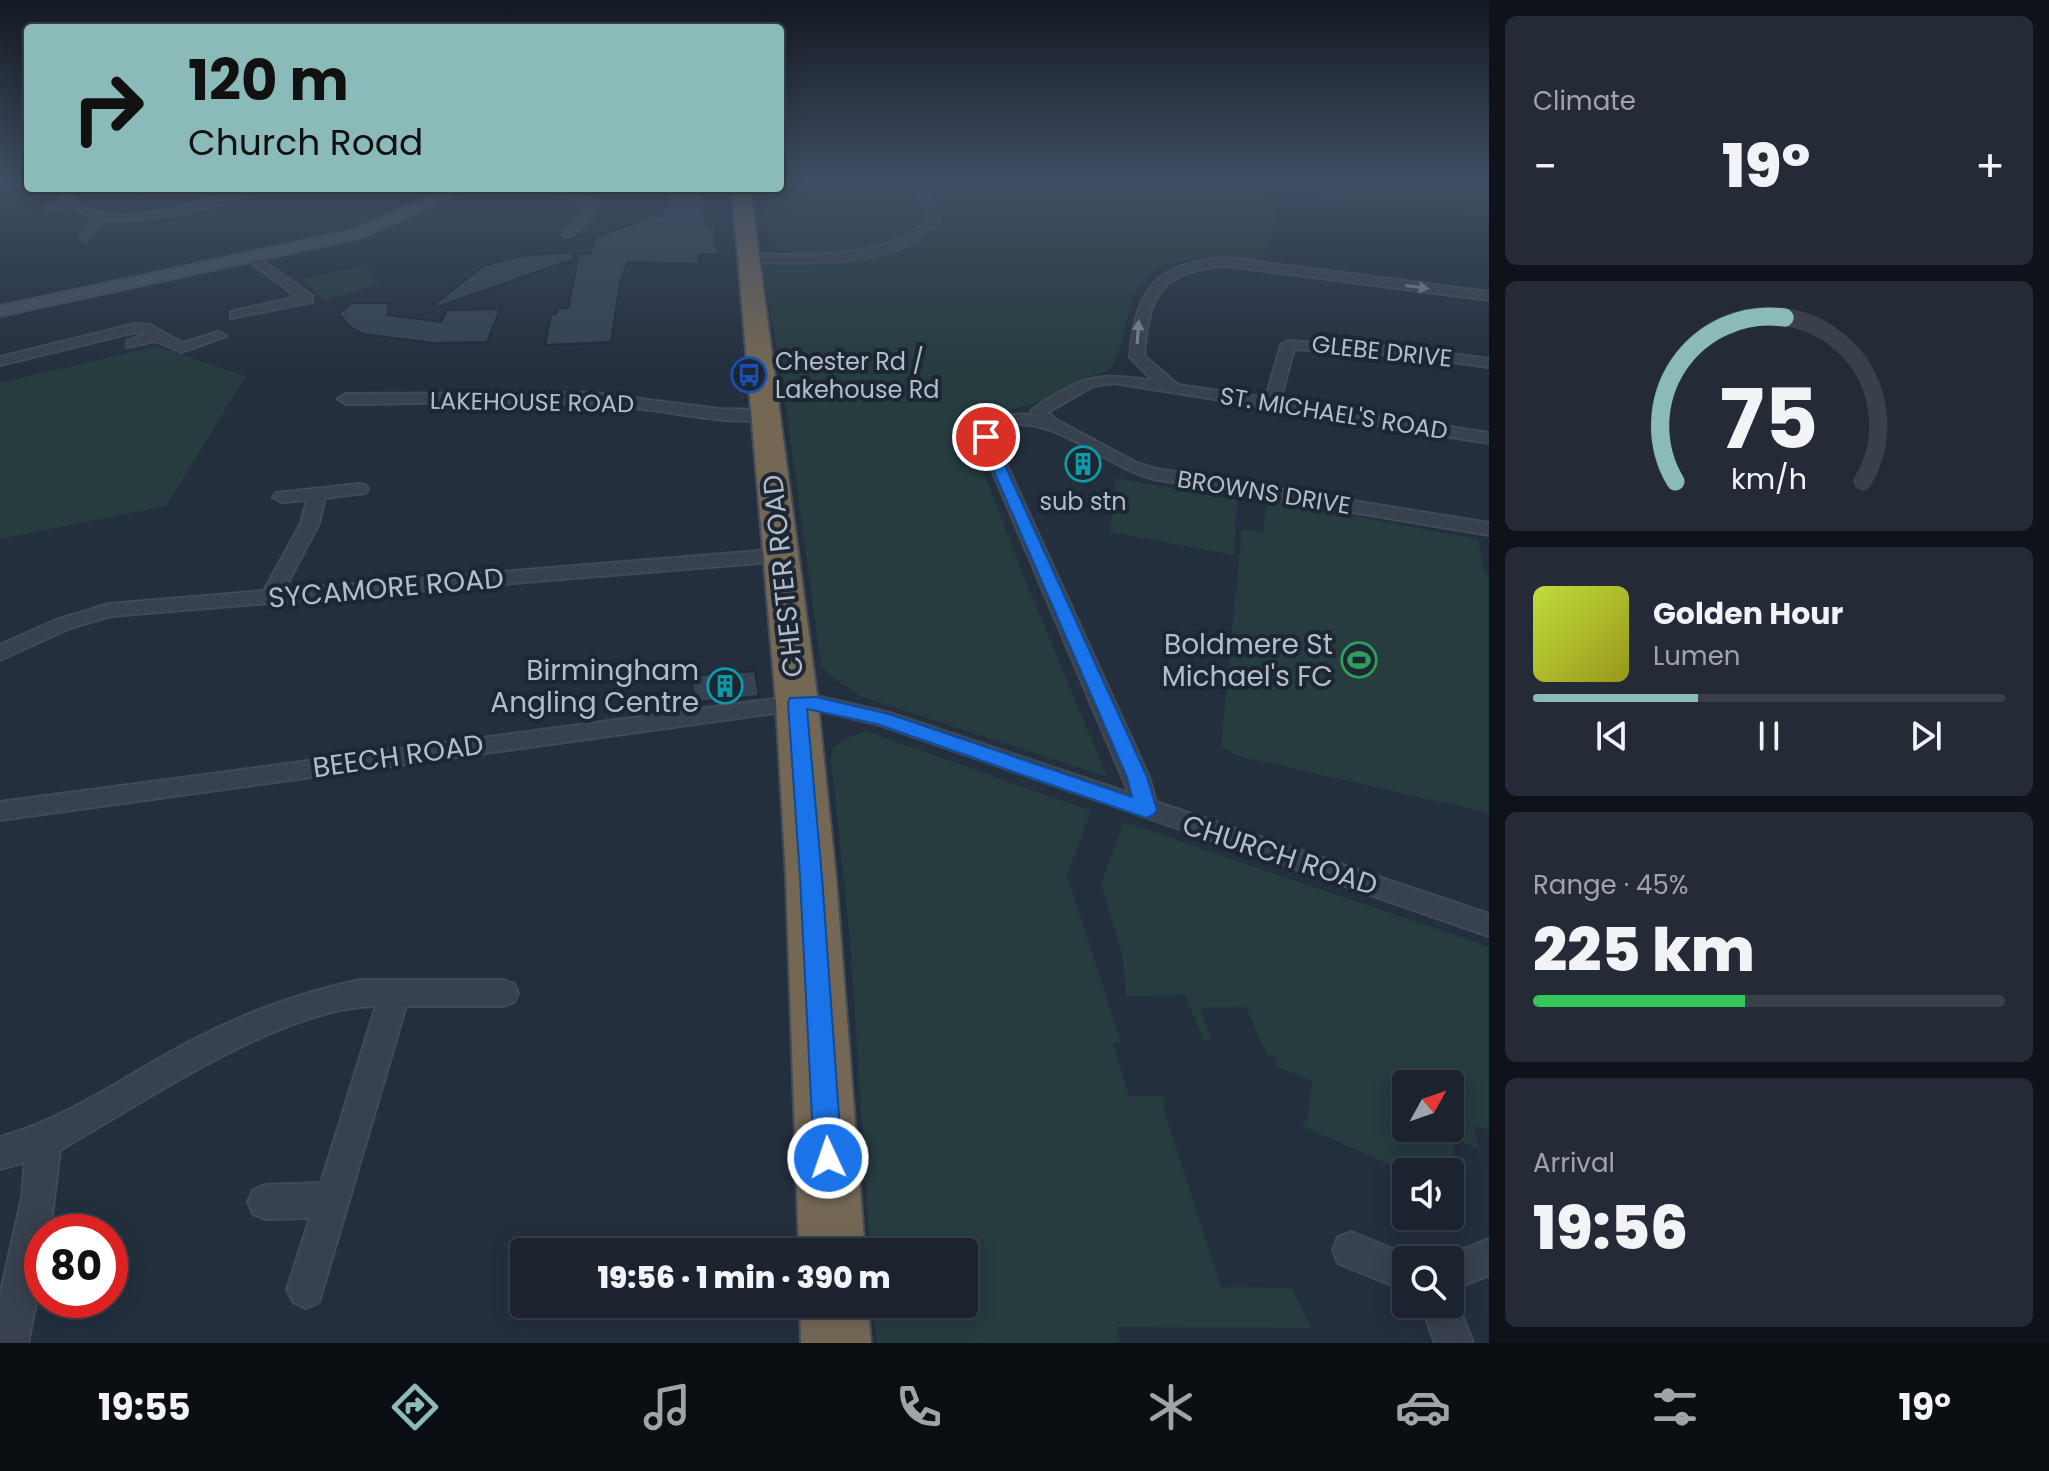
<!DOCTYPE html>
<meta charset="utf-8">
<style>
:root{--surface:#1b232e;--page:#242b36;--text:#f1f3f6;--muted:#a0a4aa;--line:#39404a;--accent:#8bbbb9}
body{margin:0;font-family:Poppins,sans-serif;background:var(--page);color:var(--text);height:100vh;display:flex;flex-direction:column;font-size:30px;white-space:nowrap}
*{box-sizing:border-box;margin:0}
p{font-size:26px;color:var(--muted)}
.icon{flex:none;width:44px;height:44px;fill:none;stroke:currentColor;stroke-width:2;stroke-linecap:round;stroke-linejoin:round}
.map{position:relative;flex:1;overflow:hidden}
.details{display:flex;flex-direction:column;gap:16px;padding:16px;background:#0f1319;width:560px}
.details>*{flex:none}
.banner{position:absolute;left:24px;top:24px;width:760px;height:168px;border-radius:8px;box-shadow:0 4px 20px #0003,0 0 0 2px var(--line);background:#8bbbb9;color:#111;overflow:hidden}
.needle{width:52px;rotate:50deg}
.controls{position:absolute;left:1392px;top:1070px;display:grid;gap:16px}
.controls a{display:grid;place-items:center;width:72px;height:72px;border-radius:8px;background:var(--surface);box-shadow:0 4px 20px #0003,0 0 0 2px var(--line);font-size:40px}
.speed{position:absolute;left:24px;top:1214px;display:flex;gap:16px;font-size:40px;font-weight:700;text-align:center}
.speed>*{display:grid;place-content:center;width:104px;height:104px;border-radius:50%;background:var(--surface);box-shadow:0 4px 20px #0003,0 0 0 2px var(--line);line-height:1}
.speed .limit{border:12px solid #d22;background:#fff;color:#111}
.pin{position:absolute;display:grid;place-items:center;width:68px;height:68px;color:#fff;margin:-34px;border:4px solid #fff;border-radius:50%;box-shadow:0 2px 8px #0007}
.me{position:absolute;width:88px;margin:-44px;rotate:357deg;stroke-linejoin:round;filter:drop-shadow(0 0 6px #0008)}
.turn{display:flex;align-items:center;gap:28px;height:168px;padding:0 32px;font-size:36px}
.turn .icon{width:104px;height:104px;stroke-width:2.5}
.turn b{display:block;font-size:56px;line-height:68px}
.big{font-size:60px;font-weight:800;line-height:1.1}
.details .tile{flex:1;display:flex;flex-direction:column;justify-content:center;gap:12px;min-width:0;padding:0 28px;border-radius:12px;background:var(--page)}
.details .dial{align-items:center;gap:0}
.dial svg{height:208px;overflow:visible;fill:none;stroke:var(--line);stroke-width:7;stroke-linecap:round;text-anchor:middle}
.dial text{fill:var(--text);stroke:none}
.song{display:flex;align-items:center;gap:24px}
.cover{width:96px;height:96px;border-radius:12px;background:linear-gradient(135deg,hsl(70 70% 55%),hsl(60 70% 35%))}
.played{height:8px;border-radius:4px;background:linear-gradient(90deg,var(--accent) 35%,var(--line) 35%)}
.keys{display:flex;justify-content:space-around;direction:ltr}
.heat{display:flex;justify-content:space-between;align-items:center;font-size:44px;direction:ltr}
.charge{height:12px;border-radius:6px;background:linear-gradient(90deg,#34c759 45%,var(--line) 0)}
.trip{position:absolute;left:510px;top:1238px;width:468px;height:80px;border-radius:8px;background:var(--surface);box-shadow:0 4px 20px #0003,0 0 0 2px var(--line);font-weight:800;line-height:80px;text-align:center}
.menu{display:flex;height:128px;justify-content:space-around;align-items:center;background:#0b0e12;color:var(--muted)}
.menu .icon{width:56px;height:56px}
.menu .selected{color:var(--accent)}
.menu b{font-size:36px;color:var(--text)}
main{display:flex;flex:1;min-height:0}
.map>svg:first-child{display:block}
.green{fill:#263c3f;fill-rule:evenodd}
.building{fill:#364354;stroke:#1f2835;stroke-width:2}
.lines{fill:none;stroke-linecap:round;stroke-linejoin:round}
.street-casing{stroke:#414a57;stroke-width:4}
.secondary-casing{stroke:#414a57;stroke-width:4}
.highway-casing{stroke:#434c59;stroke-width:4}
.street{fill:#38414e;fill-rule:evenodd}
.secondary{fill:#465061;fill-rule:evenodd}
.highway{fill:#746855;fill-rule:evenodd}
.oneway{fill:#7c8592}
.route{fill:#1a73e8;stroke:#114b97;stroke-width:2}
.labels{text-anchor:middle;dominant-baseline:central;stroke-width:8;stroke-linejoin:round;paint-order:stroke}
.far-street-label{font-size:24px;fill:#b4bcc9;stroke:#1d2633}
.far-poi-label{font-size:24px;fill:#b4bcc9;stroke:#1d2633;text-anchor:start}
.street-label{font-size:28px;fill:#b4bcc9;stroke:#1d2633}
.poi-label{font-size:28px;fill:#b4bcc9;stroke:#1d2633;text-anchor:end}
</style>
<main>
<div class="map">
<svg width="1489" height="1343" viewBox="0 0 1489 1343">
<rect width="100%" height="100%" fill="#242f3e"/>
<g class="green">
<polygon points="0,180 28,180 28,188 98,188 0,205"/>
<path d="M 904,180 L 911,184 L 924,220 C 911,245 791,267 770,246 L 761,192 L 765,188 L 780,188 L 780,184 Z"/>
<path d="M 927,180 L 973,181 L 1047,190 L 1056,186 L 1044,181 L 1003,180 L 1272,180 L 1269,194 L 1276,196 L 1279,180 L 1401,180 L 1489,189 L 1489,217 L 1281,196 L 1263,262 C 1220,257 1151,248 1131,301 C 1123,325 1125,349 1109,371 L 1087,377 L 1063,394 L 1048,400 L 964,421 L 1024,577 L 1107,777 L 860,696 L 831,676 L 821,665 L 785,400 L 762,262 C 810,257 910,261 944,224 L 943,213 Z"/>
<polygon points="129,188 246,188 194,203 155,208"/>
<polygon points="366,265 378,285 324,300 301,279"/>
<polygon points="157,346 246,376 166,506 0,539 0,383"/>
<polygon points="1116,478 1237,500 1234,555 1110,532"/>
<polygon points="1266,500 1478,539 1485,574 1489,575 1489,813 1234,755 1221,745 1242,529 1264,532"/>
<polygon points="866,731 1091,811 1067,875 1121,1042 1113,1043 1129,1096 1165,1096 1163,1107 1221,1287 1292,1288 1311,1328 1117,1327 1120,1343 877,1343 873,1304 964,1304 964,1252 870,1252 850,939 831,758 833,748 842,740"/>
<path d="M 1124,822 L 1489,947 L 1489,1130 L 1475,1125 L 1477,1148 L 1454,1139 L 1452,1196 L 1450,1172 L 1407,1172 L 1302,1126 L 1307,1119 L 1313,1081 L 1277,1067 L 1275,1055 L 1268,1057 L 1246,1007 L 1200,1008 L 1212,1040 L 1204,1041 L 1185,995 L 1126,996 L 1122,953 L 1101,884 ZM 1450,1084 L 1450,1128 L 1406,1128 L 1406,1084 Z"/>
</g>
<g class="building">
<polygon points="670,190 703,190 705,224 716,227 714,242 720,254 699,255 699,264 627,262 620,284 611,342 545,345 551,314 556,314 558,308 568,308 579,254 590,254 596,237 648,219 649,215 663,216"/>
<polygon points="572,252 574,259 437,307 435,304 483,266 520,256"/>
<polygon points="351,303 389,303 387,315 441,322 447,310 500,309 487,342 433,343 363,334 349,326 339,314"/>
<polygon points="755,671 759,696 696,702 690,676"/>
</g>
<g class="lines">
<defs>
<g id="street">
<polygon points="780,180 830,180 825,183 780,184"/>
<path d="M 913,180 L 923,180 L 940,221 C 896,270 808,262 748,262 L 742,258 L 748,254 C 807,255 881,261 929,220 Z"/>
<polygon points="979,180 1011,180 1044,186 1039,189"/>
<path d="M 245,188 L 260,188 C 230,208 141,223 105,220 L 86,240 L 80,237 L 93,218 L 71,207 L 49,211 L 44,208 L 65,202 L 61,197 L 66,194 C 75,198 82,207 92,211 C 133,225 205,201 245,188 Z"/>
<polygon points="546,188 561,188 596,201 595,213 572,236 564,236 564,232 585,212 586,205"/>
<polygon points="252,253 312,296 312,302 231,318 231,312 297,297 248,260 246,257"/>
<path d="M 1227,258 L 1489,292 L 1489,300 L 1227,266 C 1162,270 1148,294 1144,356 L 1178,385 L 1266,398 L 1281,345 L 1288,341 L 1400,347 L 1489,359 L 1489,367 L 1400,355 L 1294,349 L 1280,401 L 1489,433 L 1489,443 L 1114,383 L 1093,386 L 1048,412 L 1056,420 L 1137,463 L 1156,469 L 1489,523 L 1489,535 L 1154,479 C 1106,467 1059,418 1010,425 L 994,437 L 1149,777 L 1156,802 L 1489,914 L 1489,936 L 877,724 L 816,710 L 797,710 L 0,820 L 0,802 L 797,696 L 816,696 L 890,713 L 1129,793 L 978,437 C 992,417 1009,413 1033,415 L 1031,412 L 1036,407 C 1084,376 1097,372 1154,381 L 1130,357 C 1136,288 1156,263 1227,258 Z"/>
<polygon points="135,324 150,325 182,343 219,332 226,336 181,352 156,341 127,347 127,341 146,335 135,332 0,365 0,357"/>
<path d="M 593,393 L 719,409 L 766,410 L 774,415 C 758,429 682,414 659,411 C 556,398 451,403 346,404 L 338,399 L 346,394 Z"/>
<polygon points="359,484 365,485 368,489 365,493 325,498 319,523 284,590 781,549 791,555 781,561 111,616 70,628 0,660 0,645 56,620 109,604 264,591 301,523 307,500 282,502 273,497 276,493"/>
<path d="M 360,980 L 503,980 L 514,984 L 518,993 L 514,1002 L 503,1006 L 406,1006 L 319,1302 L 306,1308 L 293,1302 L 287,1289 L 310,1218 L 265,1219 L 253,1214 L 248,1202 L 253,1190 L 265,1185 L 321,1183 L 376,1006 C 283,1006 142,1103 60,1150 L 50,1232 L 42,1232 L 42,1272 L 28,1343 L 0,1343 L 0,1296 L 22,1197 L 25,1162 L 0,1169 L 0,1137 C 74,1117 135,1068 203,1035 C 253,1010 306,991 360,980 Z"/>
<polygon points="1351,1232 1419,1260 1406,1260 1406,1291 1338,1263 1333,1250 1338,1237"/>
<polygon points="1489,1239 1489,1275 1452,1290 1473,1343 1435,1343 1421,1304 1450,1304 1450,1260 1437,1260"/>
</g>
<g id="secondary">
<polygon points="1425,180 1489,182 1489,190 1432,184"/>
<polygon points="449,188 468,188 364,237 0,316 0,306 354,230"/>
</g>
<g id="highway">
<polygon points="732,188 750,188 818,703 836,877 865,1252 799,1252 786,877 776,703"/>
<polygon points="800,1304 868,1304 871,1343 801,1343"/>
</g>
</defs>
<use href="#street" class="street-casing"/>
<use href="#secondary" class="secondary-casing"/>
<use href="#highway" class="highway-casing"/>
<use href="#street" class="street"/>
<use href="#secondary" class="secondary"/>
<use href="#highway" class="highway"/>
</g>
<defs><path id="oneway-solid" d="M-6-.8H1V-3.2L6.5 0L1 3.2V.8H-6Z" transform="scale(2)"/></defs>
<g class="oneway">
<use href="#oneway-solid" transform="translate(1417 287) rotate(8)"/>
<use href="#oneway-solid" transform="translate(1138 332) rotate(-86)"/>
</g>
<linearGradient id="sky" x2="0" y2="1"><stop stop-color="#141a22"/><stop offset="0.49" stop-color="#3f4d63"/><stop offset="1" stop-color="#3f4d63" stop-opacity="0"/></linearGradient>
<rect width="1489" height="368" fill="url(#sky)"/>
<polygon class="route" points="986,433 992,437 1147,777 1157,810 1153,815 1146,818 877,724 807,709 822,877 842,1158 838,1168 828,1172 818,1168 814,1158 800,877 788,703 790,698 816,697 889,714 1132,797 1127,777 979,437"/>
<defs>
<symbol id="bus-ring" viewBox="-11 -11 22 22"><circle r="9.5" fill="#1d2633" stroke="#1a4fb4" stroke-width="1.5"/><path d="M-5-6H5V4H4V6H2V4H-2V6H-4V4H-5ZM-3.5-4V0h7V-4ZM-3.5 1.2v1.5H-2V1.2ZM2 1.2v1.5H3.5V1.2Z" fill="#1a4fb4"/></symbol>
<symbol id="building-ring" viewBox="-11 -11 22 22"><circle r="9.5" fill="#1d2633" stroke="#0f9aa8" stroke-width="1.5"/><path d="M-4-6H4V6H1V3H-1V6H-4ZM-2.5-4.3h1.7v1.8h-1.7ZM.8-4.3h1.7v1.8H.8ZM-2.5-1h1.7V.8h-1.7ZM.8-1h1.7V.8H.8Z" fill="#0f9aa8"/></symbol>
<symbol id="stadium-ring" viewBox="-11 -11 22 22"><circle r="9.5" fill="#1d2633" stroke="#2e9e5b" stroke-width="1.5"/><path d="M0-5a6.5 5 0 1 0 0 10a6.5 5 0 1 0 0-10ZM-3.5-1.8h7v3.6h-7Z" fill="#2e9e5b"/></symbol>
</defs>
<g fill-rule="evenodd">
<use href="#bus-ring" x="729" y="355" width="40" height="40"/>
<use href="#building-ring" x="1063" y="444" width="40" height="40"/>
<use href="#stadium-ring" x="1339" y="640" width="40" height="40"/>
<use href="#building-ring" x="705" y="666" width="40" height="40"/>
</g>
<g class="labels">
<g class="far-street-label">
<text transform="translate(1382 351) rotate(6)">GLEBE DRIVE</text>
<text transform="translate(532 402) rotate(1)">LAKEHOUSE ROAD</text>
<text transform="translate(1334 413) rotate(9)">ST. MICHAEL'S ROAD</text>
<text transform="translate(1264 492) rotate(9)">BROWNS DRIVE</text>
</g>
<g class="far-poi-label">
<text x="775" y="361">Chester Rd /<tspan x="775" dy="28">Lakehouse Rd</tspan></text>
<text x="1083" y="501" text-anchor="middle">sub stn</text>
</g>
<g class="street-label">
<text transform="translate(783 576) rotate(-96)">CHESTER ROAD</text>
<text transform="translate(386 588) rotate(-5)">SYCAMORE ROAD</text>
<text transform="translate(398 756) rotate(-8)">BEECH ROAD</text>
<text transform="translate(1280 855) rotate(18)">CHURCH ROAD</text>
</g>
<g class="poi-label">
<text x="1333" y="644">Boldmere St<tspan x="1333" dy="32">Michael's FC</tspan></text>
<text x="699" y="670">Birmingham<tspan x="699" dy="32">Angling Centre</tspan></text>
</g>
</g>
</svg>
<div class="controls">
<a><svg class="needle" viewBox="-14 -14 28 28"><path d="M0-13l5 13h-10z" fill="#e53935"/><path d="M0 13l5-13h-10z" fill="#a0a4aa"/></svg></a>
<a><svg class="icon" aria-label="sound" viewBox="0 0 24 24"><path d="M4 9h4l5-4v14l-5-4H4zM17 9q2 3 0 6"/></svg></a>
<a><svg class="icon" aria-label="search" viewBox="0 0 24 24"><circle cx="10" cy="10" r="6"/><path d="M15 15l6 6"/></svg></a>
</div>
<div class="speed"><div class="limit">80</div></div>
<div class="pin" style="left:986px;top:437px;background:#d93025"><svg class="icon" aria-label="arrive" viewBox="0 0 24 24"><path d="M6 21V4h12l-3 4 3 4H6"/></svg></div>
<svg class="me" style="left:828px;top:1158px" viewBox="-20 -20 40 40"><circle r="17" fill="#1a73e8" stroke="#fff" stroke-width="3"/><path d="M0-11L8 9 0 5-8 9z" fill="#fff"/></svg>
<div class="trip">19:56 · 1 min · 390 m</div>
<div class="banner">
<div class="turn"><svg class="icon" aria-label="right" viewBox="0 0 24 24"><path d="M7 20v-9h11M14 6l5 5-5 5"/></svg><div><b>120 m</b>Church Road</div></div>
</div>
</div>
<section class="details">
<div class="tile"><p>Climate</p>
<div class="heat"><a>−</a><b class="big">19°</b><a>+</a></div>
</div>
<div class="tile dial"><svg viewBox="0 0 100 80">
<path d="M14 69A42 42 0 1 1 86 69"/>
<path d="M14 69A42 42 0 0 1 56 6" stroke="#8bbbb9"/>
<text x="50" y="56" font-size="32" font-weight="700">75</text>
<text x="50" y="72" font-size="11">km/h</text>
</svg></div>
<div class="tile">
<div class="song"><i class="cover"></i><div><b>Golden Hour</b><p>Lumen</p></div></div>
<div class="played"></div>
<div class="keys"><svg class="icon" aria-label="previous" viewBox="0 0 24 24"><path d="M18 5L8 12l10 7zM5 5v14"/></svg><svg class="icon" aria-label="pause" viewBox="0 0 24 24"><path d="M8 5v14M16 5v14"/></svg><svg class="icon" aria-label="next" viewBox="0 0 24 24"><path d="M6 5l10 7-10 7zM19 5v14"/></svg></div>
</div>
<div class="tile"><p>Range · 45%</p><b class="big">225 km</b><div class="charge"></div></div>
<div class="tile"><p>Arrival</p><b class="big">19:56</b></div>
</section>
</main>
<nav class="menu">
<b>19:55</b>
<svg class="icon selected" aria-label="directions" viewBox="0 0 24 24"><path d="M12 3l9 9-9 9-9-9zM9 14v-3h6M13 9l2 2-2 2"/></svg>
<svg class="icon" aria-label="music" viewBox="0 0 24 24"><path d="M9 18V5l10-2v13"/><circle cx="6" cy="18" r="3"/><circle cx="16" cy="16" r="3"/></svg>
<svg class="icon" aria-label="phone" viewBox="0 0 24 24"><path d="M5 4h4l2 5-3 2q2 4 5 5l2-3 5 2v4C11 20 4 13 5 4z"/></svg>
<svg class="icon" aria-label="climate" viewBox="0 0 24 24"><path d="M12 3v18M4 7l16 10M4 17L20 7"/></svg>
<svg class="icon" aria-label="car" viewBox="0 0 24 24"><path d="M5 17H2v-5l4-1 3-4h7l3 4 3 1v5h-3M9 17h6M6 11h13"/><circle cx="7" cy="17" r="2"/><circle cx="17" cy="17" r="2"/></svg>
<svg class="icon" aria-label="filters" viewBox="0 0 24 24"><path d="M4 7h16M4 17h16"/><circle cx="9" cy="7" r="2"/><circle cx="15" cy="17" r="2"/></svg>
<b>19°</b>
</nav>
